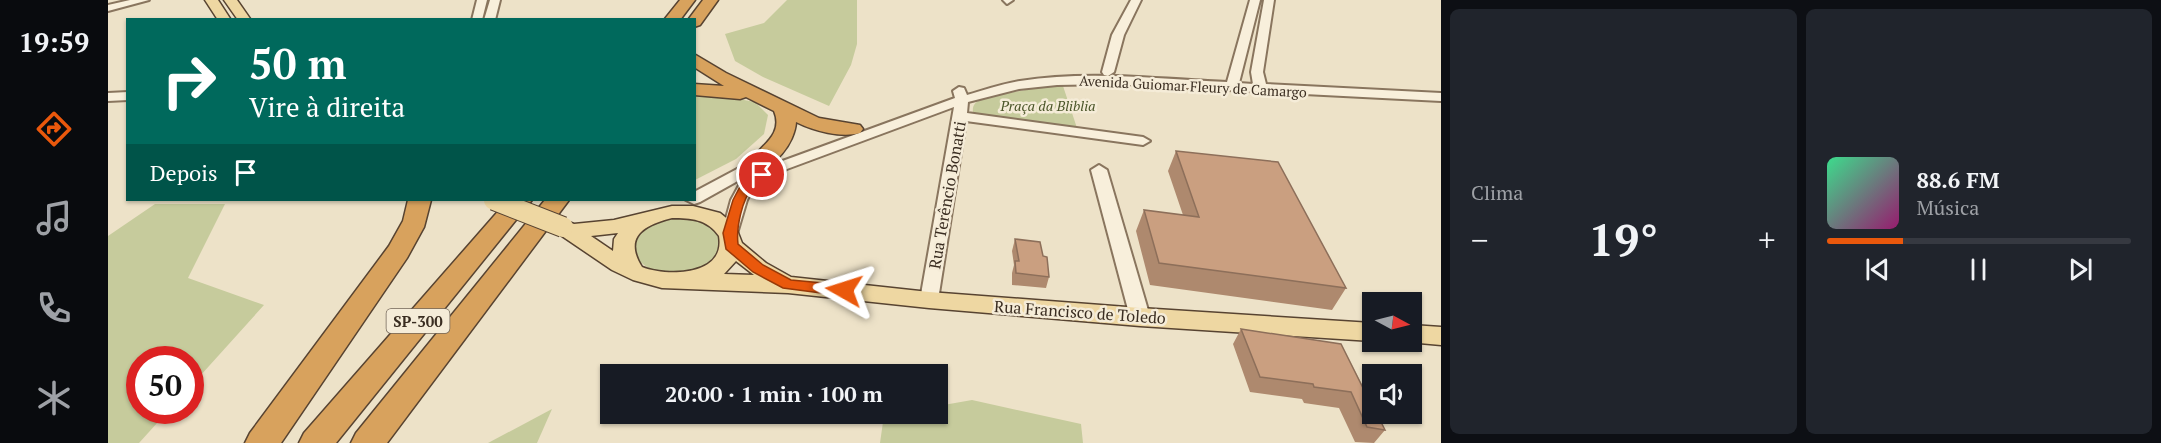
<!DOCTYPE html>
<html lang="pt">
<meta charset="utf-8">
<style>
:root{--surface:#171b24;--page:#20242c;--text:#f1f3f6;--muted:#9ea1a6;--line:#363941;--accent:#ea580c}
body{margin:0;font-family:"PT Serif",serif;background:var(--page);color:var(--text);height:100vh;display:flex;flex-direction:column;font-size:22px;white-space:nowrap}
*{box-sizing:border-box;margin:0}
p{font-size:20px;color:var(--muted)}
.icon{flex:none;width:33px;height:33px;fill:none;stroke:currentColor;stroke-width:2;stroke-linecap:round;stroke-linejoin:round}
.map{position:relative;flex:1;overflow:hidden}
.sheet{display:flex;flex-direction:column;gap:9px;padding:9px;background:#0d0f14;width:720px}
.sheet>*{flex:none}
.guide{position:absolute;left:18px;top:18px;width:570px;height:183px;border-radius:0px;box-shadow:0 2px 4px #0004;background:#00695c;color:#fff;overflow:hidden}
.needle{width:39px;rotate:97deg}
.fabs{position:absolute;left:1254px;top:292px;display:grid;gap:12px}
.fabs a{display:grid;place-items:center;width:60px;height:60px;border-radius:0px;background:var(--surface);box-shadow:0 2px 4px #0004;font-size:30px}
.speed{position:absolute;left:18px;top:346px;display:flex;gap:12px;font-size:30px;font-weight:700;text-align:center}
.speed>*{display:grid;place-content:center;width:78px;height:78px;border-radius:50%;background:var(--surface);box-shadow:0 2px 4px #0004;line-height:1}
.speed .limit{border:9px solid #d22;background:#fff;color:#111}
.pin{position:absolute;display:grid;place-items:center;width:51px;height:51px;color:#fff;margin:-26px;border:3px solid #fff;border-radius:50%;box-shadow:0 2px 6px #0007}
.me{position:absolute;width:66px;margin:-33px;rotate:276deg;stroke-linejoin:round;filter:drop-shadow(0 0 4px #0008)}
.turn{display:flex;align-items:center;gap:21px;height:126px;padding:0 24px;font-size:27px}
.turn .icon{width:78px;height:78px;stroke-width:2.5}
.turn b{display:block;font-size:42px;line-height:51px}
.then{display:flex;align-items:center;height:57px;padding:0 24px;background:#0003;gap:12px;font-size:22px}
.big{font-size:45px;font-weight:700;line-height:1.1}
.sheet .tile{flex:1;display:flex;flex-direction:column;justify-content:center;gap:9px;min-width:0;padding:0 21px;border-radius:9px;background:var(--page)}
.song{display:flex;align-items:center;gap:18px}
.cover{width:72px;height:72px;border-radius:9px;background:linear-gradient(135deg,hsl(150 70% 55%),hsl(320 70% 35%))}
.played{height:6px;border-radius:3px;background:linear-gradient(90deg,var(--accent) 25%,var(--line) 25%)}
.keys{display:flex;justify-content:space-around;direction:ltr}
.heat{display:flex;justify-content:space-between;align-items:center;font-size:33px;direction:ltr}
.sheet .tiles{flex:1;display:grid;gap:9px;grid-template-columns:repeat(2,1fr)}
.trip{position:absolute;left:492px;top:364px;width:348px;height:60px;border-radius:0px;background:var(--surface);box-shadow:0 2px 4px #0004;font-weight:700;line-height:60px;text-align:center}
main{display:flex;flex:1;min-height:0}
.dock{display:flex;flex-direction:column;width:108px;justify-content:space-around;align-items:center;background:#090b0e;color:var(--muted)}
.dock .icon{width:42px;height:42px}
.dock .on{color:var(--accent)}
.dock b{font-size:27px;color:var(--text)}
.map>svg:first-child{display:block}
.green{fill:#c6cb9c}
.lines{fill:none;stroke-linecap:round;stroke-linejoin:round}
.minor-casing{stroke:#89755e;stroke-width:4}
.major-casing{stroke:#574331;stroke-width:3}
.highway-casing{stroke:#574331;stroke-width:3}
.minor{fill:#f8efdb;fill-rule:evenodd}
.major{fill:#eed7a2;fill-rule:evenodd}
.highway{fill:#d8a25d;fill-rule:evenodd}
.major-bridge-casing{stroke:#574331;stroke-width:22;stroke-linecap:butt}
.major-bridge{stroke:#eed7a2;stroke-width:20}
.wall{fill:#ae896e}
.building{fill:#ca9f80;stroke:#8d6f5a;stroke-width:1.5}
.route{fill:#ea580c;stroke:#983908;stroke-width:1.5}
.labels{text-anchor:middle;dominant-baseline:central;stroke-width:5;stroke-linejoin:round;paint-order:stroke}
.far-street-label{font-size:14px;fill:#3a2d21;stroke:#f5ecd8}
.far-park-label{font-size:14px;font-style:italic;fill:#4a5528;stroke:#f5ecd8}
.shield{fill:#f5ecd8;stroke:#726658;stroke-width:1.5}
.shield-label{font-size:15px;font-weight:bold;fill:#3a2d21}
.street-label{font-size:16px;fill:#3a2d21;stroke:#f5ecd8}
</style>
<main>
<nav class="dock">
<b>19:59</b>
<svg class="icon on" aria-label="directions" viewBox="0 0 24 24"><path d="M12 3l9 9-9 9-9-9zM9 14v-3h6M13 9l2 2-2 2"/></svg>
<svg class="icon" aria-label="music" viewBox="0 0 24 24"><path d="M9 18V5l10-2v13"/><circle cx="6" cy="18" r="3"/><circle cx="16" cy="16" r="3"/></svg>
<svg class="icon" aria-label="phone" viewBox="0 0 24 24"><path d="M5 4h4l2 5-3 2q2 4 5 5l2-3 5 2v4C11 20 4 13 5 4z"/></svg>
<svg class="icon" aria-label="climate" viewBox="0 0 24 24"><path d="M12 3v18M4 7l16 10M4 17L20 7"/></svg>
</nav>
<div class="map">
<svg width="1333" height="443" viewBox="0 0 1333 443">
<rect width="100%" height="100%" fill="#ede2c8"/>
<g class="green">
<polygon points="679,0 749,0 749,44 743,65 721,106 655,77 627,61 617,34 656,23"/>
<path d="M 954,83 L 969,128 L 865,114 C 864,104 867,103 875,98 Z"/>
<polygon points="603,94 647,102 660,115 656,134 628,159 587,180 586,96"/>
<polygon points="47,204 117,204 80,278 156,305 83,386 82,360 32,360 32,411 60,411 31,443 0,443 0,236"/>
<path d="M 562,218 C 580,217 615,220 613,245 C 613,252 605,260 600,264 C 550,299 482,238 562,218 Z"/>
<polygon points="864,400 973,424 975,443 772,443 776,415 830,414 830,406"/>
<polygon points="444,409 429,443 380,443"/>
</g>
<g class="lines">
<defs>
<g id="minor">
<polygon points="22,0 41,0 0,11 0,5"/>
<polygon points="369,0 379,0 374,20 364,20"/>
<polygon points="382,0 392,0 387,20 376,20"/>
<polygon points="895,0 905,0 899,4"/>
<polygon points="1023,0 1033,0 1016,35 1006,72 1000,76 996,75 994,72 1004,35"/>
<path d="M 1142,0 L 1152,0 L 1131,83 L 1145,84 L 1143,72 L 1156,0 L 1166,0 L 1155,72 L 1158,84 L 1333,93 L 1333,101 L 1003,84 L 949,85 L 911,89 L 860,102 L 859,113 L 1035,137 L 1042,141 L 1035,145 L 858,121 L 830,300 L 828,305 L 821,307 L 814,305 L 812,300 L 846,107 L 679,169 L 646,186 L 639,200 L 628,237 L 616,237 L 614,233 L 623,200 L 635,178 L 592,202 L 586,204 L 578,200 L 586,200 L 586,192 L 646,160 L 651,159 L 658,163 L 646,172 L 649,173 L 669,163 L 847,98 L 845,91 L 851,87 L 856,88 L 859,95 C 876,90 894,84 912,81 C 980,70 1051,79 1119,82 Z"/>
<polygon points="20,92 20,100 0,101 0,93"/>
<polygon points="991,165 999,170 1042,317 1039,322 1032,324 1025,322 1022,317 983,170"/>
</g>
<g id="major">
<polygon points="97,0 110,0 123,20 110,20"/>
<polygon points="116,0 129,0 143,20 130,20"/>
<path d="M 564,206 L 585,206 L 612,213 L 627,225 L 634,243 L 658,263 L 683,277 L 821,292 L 1032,308 L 1264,323 L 1264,341 L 1032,326 L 821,308 L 680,293 L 554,288 L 525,280 L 504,270 L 448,232 L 444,227 L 448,222 L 455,220 L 466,224 L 506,220 ZM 564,218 C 583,218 599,219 611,236 C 618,276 559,277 534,267 C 515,237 536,225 564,218 ZM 510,233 L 506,239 L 505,251 L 483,236 ZM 628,261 L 646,275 L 616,274 Z"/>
<polygon points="1304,325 1333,327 1333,345 1300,342 1304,342"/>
</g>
<g id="highway">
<polygon points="572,0 587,0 572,20 556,20"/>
<polygon points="595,0 610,0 592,25 586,27 586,20 580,20"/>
<path d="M 586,54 L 618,73 L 711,118 L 752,125 L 755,129 L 752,133 C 733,138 706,131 688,122 C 687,142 666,172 644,167 L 641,162 C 653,145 676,135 666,111 L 638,97 L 632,99 L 586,95 L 586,84 L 616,86 L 586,67 Z"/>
<polygon points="300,200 323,200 316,227 299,258 173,443 137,443 142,433 281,246 295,221"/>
<polygon points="400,200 424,200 228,443 191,443 196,433"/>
<polygon points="437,200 461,200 279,443 243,443 248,433"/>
</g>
</defs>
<use href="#minor" class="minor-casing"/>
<use href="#major" class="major-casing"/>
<use href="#highway" class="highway-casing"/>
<use href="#minor" class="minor"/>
<use href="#major" class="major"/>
<use href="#highway" class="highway"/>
<defs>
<polyline id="major-bridge" points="386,200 455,227"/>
</defs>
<use href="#major-bridge" class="major-bridge-casing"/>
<use href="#major-bridge" class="major-bridge"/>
</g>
<g class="wall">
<polygon points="1068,151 1238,288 1224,310 1042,285 1028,231 1036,210 1075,215 1060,171"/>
<polygon points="907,239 935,256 941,277 938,288 904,285 904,273 906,265 904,251"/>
<polygon points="1133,329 1233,344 1277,430 1266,443 1247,442 1231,408 1196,403 1194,399 1142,392 1125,344"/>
</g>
<g class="building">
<polygon points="1068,151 1170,162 1238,288 1051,263 1036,210 1091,217"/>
<polygon points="907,239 932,242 935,256 939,257 941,277 908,273 907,261 911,261"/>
<polygon points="1133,329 1233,344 1264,406 1264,414 1269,414 1277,430 1259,427 1243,392 1206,387 1205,384 1152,377"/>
</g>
<path class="route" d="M 654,171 L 661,175 C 656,180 649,182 645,187 C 634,199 628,228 630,244 L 655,265 L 683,280 L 736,285 L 742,287 L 744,290 L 742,294 L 736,296 L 675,288 L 645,272 L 618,249 L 615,233 L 625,200 L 635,181 Z"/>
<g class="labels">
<g class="far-street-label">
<text transform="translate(1085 86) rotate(3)">Avenida Guiomar Fleury de Camargo</text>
</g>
<g class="far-park-label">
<text x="940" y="105">Praça da Bliblia</text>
</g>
<rect class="shield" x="278.5" y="309" width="63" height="24" rx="4.5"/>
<g class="shield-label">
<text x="310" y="321">SP-300</text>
</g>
<g class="street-label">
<text transform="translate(839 195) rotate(-80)">Rua Terêncio Bonatti</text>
<text transform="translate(972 312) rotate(4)">Rua Francisco de Toledo</text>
</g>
</g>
</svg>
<div class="fabs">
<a><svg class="needle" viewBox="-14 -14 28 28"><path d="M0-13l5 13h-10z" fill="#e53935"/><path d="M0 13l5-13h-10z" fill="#9ea1a6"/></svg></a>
<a><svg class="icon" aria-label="sound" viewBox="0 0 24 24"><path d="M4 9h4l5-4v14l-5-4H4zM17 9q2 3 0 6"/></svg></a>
</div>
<div class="speed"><div class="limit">50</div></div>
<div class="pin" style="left:654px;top:175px;background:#d93025"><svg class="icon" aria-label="arrive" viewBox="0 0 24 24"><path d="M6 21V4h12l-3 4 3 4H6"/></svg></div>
<svg class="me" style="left:736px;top:290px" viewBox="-20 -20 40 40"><path d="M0-17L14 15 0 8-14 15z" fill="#ea580c" stroke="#fff" stroke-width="4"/></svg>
<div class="trip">20:00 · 1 min · 100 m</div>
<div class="guide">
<div class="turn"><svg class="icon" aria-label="right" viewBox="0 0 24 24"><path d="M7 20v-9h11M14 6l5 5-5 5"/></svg><div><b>50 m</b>Vire à direita</div></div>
<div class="then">Depois<svg class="icon" aria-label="arrive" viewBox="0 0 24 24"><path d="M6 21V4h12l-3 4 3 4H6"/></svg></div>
</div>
</div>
<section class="sheet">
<div class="tiles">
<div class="tile"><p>Clima</p>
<div class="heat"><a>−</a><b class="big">19°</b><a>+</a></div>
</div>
<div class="tile">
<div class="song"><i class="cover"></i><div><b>88.6 FM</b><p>Música</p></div></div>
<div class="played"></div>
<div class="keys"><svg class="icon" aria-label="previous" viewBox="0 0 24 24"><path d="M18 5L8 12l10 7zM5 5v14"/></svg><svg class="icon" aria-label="pause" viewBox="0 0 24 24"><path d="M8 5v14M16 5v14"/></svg><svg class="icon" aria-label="next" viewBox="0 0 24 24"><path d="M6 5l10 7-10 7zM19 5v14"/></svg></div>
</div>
</div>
</section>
</main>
